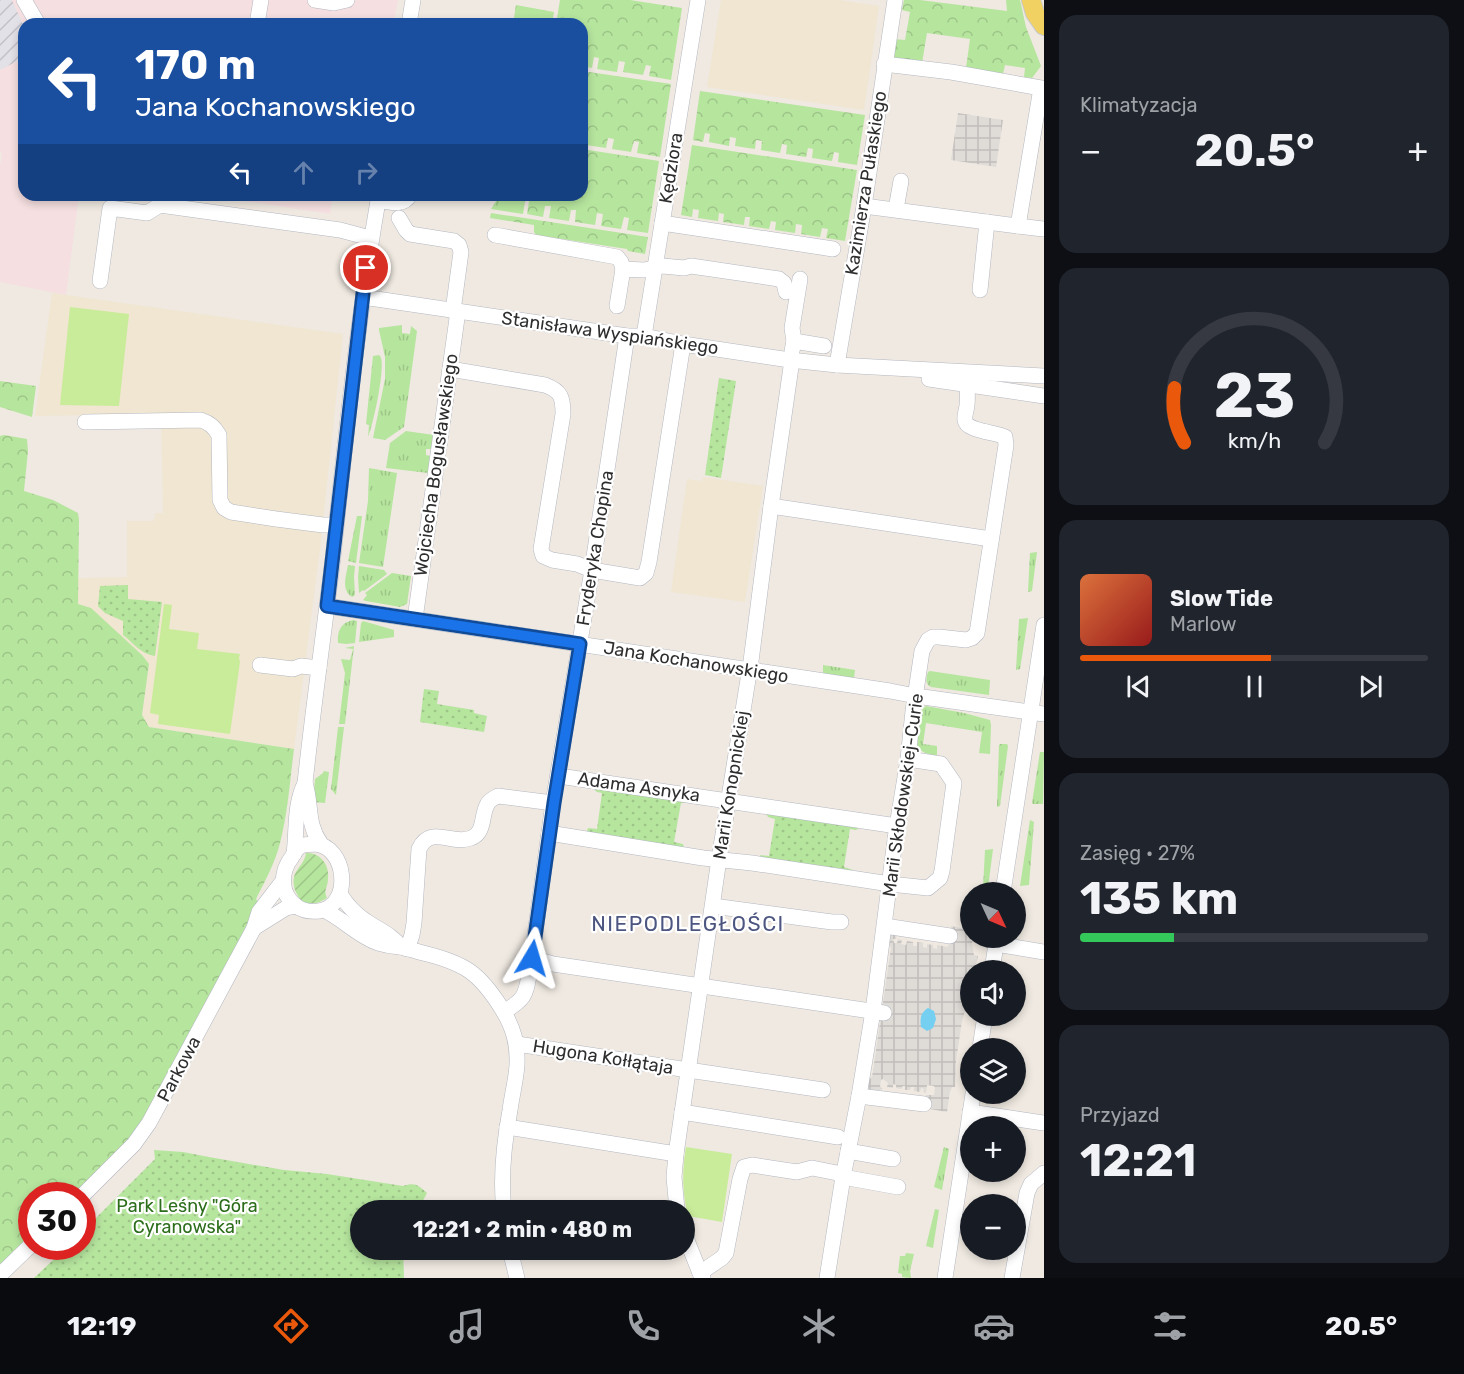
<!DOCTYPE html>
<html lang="pl">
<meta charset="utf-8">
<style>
:root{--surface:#171b24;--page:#20242c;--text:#f1f3f6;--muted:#9ea1a6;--line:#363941;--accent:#ea580c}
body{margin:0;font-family:Rubik,sans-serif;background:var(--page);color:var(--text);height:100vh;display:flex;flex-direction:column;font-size:22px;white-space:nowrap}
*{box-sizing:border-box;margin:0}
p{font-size:20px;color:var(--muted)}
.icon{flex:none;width:33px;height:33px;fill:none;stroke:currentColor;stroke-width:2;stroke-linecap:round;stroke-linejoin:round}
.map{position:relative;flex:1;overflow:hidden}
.sheet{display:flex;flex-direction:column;gap:15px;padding:15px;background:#0d0f14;width:420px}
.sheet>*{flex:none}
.top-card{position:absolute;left:18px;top:18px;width:570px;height:183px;border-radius:18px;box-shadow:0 3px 9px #0003;background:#1a4fa0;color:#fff;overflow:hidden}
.needle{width:39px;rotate:134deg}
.controls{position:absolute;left:960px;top:882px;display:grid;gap:12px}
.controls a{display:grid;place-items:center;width:66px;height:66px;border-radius:50%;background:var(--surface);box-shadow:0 3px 9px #0003;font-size:30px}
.speed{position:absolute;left:18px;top:1182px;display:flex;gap:12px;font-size:30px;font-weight:700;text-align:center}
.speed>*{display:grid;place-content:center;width:78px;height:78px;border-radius:50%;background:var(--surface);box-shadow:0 3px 9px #0003;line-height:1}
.speed .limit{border:9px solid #d22;background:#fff;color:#111}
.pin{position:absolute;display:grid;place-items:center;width:51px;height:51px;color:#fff;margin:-26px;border:3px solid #fff;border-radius:50%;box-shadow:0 2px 6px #0007}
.me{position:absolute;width:66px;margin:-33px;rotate:7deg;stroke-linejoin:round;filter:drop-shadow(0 0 4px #0008)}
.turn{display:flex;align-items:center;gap:21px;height:126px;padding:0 18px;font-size:27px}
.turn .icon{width:78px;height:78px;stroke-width:2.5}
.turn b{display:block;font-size:42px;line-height:51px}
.lanes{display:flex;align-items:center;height:57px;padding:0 18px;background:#0003;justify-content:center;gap:30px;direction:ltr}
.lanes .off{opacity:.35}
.big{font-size:45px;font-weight:700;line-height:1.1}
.sheet .widget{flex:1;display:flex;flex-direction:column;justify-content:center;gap:9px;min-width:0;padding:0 21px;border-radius:18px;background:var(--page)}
.sheet .dial{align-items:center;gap:0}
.dial svg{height:156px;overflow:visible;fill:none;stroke:var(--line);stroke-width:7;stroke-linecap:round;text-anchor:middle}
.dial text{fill:var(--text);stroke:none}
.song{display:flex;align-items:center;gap:18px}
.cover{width:72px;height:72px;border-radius:9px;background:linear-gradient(135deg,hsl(20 70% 55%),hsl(0 70% 35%))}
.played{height:6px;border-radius:3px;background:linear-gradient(90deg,var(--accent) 55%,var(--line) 55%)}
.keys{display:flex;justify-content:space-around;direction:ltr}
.heat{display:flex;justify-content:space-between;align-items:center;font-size:33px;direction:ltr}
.charge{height:9px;border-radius:4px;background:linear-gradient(90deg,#34c759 27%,var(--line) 0)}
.trip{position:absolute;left:350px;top:1200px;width:345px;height:60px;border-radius:30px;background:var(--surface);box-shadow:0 3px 9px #0003;font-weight:700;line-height:60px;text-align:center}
.dock{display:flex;height:96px;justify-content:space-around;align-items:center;background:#090b0e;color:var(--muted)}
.dock .icon{width:42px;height:42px}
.dock .current{color:var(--accent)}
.dock b{font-size:27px;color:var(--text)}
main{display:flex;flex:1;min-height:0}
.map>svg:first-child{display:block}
.industrial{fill:url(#industrial-furrows)}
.education{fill:#f0e6d1}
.medical{fill:#f5dfe0}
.grass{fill:url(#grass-tufts)}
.forest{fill:url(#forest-crowns)}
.park{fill:url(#park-dots)}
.garden{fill:url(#garden-furrows)}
.pitch{fill:#c9ec9a}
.plaza{fill:url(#plaza-grid)}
.water{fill:#75cff0}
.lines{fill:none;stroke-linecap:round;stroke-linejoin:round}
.minor-casing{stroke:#b4b7c1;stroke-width:16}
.major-casing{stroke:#c9c9c9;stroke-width:20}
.minor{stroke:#fff;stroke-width:15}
.major{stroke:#f2d163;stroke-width:18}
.route-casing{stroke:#114b97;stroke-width:15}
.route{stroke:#1a73e8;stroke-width:10}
.labels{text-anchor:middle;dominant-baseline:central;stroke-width:4.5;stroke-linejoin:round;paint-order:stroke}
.street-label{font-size:18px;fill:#2e2e2e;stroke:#fff}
.park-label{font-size:18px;fill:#2c6e1b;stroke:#fff}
.quarter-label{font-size:21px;letter-spacing:1.5px;fill:#4d5680;stroke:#fff}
</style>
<main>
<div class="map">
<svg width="1044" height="1278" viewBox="0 0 1044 1278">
<defs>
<pattern id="industrial-furrows" width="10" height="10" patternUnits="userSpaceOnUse" patternTransform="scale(1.5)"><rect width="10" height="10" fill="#e3e1e8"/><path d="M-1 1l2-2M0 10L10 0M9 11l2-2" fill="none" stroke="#c3c1c7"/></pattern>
<pattern id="grass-tufts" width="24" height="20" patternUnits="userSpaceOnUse" patternTransform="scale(1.5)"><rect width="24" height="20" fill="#b6e59e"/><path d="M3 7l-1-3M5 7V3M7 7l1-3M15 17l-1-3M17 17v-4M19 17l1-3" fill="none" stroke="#9dc588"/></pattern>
<pattern id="forest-crowns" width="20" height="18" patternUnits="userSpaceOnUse" patternTransform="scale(1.5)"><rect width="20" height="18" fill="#b6e59e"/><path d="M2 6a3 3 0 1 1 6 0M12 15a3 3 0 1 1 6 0" fill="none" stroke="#9dc588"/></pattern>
<pattern id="park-dots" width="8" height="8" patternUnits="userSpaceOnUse" patternTransform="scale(1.5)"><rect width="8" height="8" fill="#b6e59e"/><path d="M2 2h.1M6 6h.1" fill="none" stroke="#9dc588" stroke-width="1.8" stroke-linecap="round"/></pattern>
<pattern id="garden-furrows" width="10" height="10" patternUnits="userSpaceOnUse" patternTransform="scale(1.5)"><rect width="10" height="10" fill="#b6e59e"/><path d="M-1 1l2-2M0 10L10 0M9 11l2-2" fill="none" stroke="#9dc588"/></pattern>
<pattern id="plaza-grid" width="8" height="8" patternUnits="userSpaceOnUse" patternTransform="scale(1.5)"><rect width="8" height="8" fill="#dfdcd8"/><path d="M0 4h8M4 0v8" fill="none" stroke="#c0bdba"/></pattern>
</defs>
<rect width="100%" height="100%" fill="#efe9e1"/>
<polygon class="industrial" points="0,0 12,0 24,26 24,58 0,70"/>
<g class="education">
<polygon points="721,0 839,0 879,6 864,110 707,87"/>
<polygon points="52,293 343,334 320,549 294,749 149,727 142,715 149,664 78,604 78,578 127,577 127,521 153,521 155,517 155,513 163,513 161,414 35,416"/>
<polygon points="703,477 763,486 745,602 671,592 687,479 702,481"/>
</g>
<g class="medical">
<polygon points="12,0 398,0 393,24 24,24 24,26"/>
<polygon points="24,58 24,195 79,195 66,295 0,282 0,166 2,155 0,150 0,70"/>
<polygon points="206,195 333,195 330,214"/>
</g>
<g class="grass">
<polygon points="516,5 554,12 552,24 513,24"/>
<polygon points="500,195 526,195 523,214 491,209"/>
<polygon points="402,325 402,333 410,334 411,326 417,331 404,427 385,440 373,438 385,379 385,357 379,330 379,328"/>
<path d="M 379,355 C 380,356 381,357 381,358 C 385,370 373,426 368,437 L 369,425 L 366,424 L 373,356 Z"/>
<polygon points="406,431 434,435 431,449 426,449 426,455 430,456 428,473 386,468 390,443"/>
<polygon points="369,468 397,473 383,567 359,563 368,501"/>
<polygon points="357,516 362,516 356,563 348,561"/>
<polygon points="1037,552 1032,591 1028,592 1030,553"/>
<path d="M 348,565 L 355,566 L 354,577 L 355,595 L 352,597 C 341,590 346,576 348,565 Z"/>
<polygon points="359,566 384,570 387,574 364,591 363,590 359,593 358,577"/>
<polygon points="392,573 411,576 407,604 400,607 366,601 363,600 367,595 365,593"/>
<polygon points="1028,618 1020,669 1016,670 1019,619"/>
<path d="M 353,620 L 357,621 L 357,622 L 355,643 L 346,644 L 338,643 C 337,632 340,623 353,620 Z"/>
<polygon points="363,621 394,630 394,637 359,642 361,623"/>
<polygon points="354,646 345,724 339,724 345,673 341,659 350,660 353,649 345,648"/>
<polygon points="823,665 855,670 854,678 823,674"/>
<path d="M 930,671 L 990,680 L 989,695 L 931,687 C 925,684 926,678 928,672 Z"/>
<polygon points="926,706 964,713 990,720 991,725 990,754 979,753 982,732 926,723 923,744 937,746 937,756 925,753 916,747 921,712 923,708"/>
<polygon points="338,727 344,727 336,795 331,789"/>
<polygon points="1000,744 1007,744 1008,746 1000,806 997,807 999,745"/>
<polygon points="1040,752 1044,752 1043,804 1033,804 1032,803"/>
<polygon points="324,771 329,772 325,803 313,802 315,779 323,773"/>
<polygon points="1030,820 1034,822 1029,885 1020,886"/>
<polygon points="993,849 988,888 984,890 983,888 985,850"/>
<polygon points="944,1147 949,1149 942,1190 934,1187"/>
<polygon points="935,1209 939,1210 933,1248 926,1246"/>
<polygon points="906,1253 914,1254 910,1271 911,1278 902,1277 902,1274 898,1273 900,1256 905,1256"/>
</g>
<g class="forest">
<polygon points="560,0 630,0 682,8 671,80 649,76 651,66 646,65 643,75 623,72 625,62 619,61 617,72 597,69 599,58 594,57 592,68 582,66 582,24 556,24"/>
<polygon points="904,0 920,0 1007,11 1006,0 1020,0 1026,27 1041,66 1032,78 1024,77 1025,68 1005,65 1003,74 966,68 970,39 927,33 922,63 891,58 894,39 905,40 910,12 902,10"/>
<polygon points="582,71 671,84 660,157 637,153 639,142 634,141 631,152 612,149 614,139 608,138 606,148 586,145 588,135 582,134"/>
<polygon points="700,91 865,115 857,165 838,162 839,153 834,152 832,161 812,158 813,149 808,148 806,157 786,154 787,145 782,144 780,153 761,150 762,141 756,140 755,149 735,146 736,138 730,137 729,146 709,142 710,134 705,133 703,142 693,140"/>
<polygon points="692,145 857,170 845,241 826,238 828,229 822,228 820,237 801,234 802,225 796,224 795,233 775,230 776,222 771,221 769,229 749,226 750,217 745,217 744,225 723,222 724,214 719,213 718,221 698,218 699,210 693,209 692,217 681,215"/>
<polygon points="582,149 659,161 648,233 627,230 629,218 624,217 621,229 601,226 603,214 597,213 595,225 575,222 576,210 571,210 569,221 549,218 551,206 545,206 543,217 527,214 530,195 582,195"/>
<polygon points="491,213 648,237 645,254 628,251 627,249 536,235 534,232 534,225 490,218"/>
<polygon points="0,381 36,386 32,417 0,407"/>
<path d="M 4,435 L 27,439 L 28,451 L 24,491 L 53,500 L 78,513 L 79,520 L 78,604 L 91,608 L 142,655 L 149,664 L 142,715 L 149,727 L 294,749 C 290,780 288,812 280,843 C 275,863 265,881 256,899 L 260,904 L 149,1111 L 128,1140 L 72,1195 L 32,1196 L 31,1234 L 0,1265 L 0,436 Z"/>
</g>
<g class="park">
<polygon points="719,378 736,381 721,478 705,475"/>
<path d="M 128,585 L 128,599 L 162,602 L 155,656 C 140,654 134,643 123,635 L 123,621 L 105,613 L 98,606 L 100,586 Z"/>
<polygon points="424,689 439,691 437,704 474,710 474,713 487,716 484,732 420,722"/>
<polygon points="594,786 689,803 681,803 674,842 683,844 684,848 586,833 588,828 597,829 602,793 597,792 594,789"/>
<polygon points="765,812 860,827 856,830 850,829 844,867 853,870 853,873 758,858 761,855 769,856 775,819 768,817"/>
<path d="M 154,1150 L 183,1152 L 209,1157 L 284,1170 L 327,1174 L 403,1186 C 415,1182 418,1185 427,1193 L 418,1210 L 360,1210 L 360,1250 L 403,1250 L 404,1278 L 34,1278 L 67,1247 L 82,1246 L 83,1231 L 155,1159 Z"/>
</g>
<path class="garden" d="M 306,853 C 320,852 330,865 328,879 C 328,887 323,890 327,898 C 320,902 312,906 304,902 C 299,899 297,894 295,890 C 289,870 304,868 306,853 Z"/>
<g class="pitch">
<polygon points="70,307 129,314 119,406 60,405"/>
<polygon points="164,604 172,605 169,629 199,633 197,649 240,654 239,658 240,662 230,734 158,724 159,715 150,713"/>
<path d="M 686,1147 L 732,1154 L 722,1222 L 688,1216 C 682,1192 682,1171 686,1147 Z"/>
</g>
<g class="plaza">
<polygon points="958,113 1003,120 996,167 951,160"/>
<polygon points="951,926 970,930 970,938 973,938 972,944 974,955 978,956 975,970 970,970 970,994 962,1021 956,1061 955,1087 952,1087 950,1092 947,1112 924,1108 926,1095 934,1095 935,1088 934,1086 927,1085 926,1093 923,1092 924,1089 921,1088 920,1092 914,1091 914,1087 911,1087 910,1090 905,1090 905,1086 903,1086 901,1089 896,1088 896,1085 893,1084 893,1088 887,1087 888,1083 883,1079 881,1080 880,1086 882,1089 874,1093 867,1089 867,1081 872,1077 891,948 887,942 889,933 898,931 896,939 893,939 894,943 897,943 898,939 902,940 901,944 906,945 907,941 913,942 913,946 917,946 917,942 923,943 923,947 927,948 927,944 933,945 933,948 937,949 937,945 948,947"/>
</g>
<path class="water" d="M 928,1008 L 934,1011 L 936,1019 L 933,1028 L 927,1031 L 921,1027 C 920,1019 920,1013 928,1008 Z"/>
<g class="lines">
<defs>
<g id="minor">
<polyline points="24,0 38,24"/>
<polyline points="315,0 334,3 347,0"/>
<polyline points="257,24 261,0"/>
<polyline points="409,24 413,0"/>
<path d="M 378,200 C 390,202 403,207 410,195"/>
<polyline points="864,206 1018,226 1041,88 951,72 884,64"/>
<polyline points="896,209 901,181"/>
<polyline points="399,218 406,230 410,234 454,241 459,245 461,252 453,311"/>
<polyline points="662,223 833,249"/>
<polyline points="1018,226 1043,229"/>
<polyline points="495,235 617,257 621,262 623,269"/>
<polyline points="100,281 110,208 147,213 160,205 340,230 370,238"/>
<polyline points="980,290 987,222"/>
<polyline points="363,297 627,336 644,336 683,344 790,360 837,365 1044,376"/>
<polyline points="617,306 623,269 644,270 663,266 684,268 691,266 779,279 784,283 786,292"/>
<polyline points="644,336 698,0"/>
<polyline points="794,341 792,328 800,279"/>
<polyline points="792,351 794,341 824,346"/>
<polyline points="837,365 864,206 895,0"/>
<path d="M 450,369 L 545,385 C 561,391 563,397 563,414 L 541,549 L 543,556 L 552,560 L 577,564 L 592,570 L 640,578 L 646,573 L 649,562 L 683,344"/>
<polyline points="929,379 1044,396"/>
<path d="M 85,422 L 201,420 C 210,423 214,427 219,435 L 220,500 L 224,508 L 231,512 L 276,519 L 323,525 L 336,525"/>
<polyline points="771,506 991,539"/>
<polyline points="327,606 890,691 916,696 1044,714"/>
<polyline points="415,619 458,311"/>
<polyline points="260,665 293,669 301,666 319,668"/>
<polyline points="559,776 897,826"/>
<path d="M 305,783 C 312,805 306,823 321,844"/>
<polyline points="549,833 703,858 752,863 890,884 928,888 940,878 942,871 954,783 941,764 908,759"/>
<path d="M 314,844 C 347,845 353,906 319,911 C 311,912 303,911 296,906 C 280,894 280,872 292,857 C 294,853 297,848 301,846 C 304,844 310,845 314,844 Z"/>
<path d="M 294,854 C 297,830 294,805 305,783 C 313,708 324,633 333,557 C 346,436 358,315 379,195"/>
<polyline points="1003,892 1044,625"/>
<path d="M 340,894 C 347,905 355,914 366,921 C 379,930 392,935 401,947"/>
<polyline points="713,906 832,922 841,922"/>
<path d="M 324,910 C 343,919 358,936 378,943 C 388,946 391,946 401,947 C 408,948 415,951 423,953 C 464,963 479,972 502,1009 C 513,1027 518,1043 517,1065 C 516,1080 512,1095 510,1110 C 504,1143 500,1177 504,1210"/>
<polyline points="885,926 950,936"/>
<polyline points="254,928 286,908 296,906"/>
<polyline points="996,944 1044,952"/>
<path d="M 407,949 L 412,935 L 414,923 L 419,849 C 431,824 452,846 471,838 C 485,833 481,816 487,805 C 489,800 494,798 498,796 L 553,803"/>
<polyline points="532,958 553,964 884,1013"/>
<polyline points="992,970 997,938"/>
<path d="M 504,1012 C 526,998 525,996 530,971 L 553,803 L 592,570 L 627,336"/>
<polyline points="517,1044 695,1071 823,1090"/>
<polyline points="980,1048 985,1016"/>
<polyline points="859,1096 924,1104"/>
<polyline points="682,1112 838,1137"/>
<polyline points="970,1112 1044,1123"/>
<polyline points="507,1127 676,1154"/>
<polyline points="848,1151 893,1159"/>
<polyline points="82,1196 134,1144 149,1123 254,928 259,912 282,882"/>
<polyline points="677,1210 674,1177 676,1154 719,859 751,661 771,506 792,360"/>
<polyline points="684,1233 700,1273 703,1278"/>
<polyline points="510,1250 517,1278"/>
<polyline points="700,1273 722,1258 726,1253 740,1179 744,1167 752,1165 797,1172 812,1168 837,1173 843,1177 898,1187"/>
<polyline points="0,1275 32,1244"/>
<path d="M 827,1278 L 843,1177 L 859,1096 L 873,1011 L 896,832 L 908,759 L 913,711 L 922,651 L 928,640 L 933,637 L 939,637 L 966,640 L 972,638 L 977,633 L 1006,445 L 1005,437 C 995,432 966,431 965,420 C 964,415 967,409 967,405 C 968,398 967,391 967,385"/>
<polyline points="945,1278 973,1094"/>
<polyline points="1012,1278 1027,1193 1031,1184 1044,1173"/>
</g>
<polyline id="major" points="1031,0 1035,13 1044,26"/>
</defs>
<use href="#minor" class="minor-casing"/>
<use href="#major" class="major-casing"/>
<use href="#minor" class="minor"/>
<use href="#major" class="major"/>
</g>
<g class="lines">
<defs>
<polyline id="route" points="366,268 327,606 580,644 554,803 532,958"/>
</defs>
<use href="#route" class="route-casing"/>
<use href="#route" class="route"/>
</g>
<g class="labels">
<g class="street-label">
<text transform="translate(671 168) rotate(-81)">Kędziora</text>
<text transform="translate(866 183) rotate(-81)">Kazimierza Pułaskiego</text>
<text transform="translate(610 333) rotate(8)">Stanisława Wyspiańskiego</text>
<text transform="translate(436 465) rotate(-82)">Wojciecha Bogusławskiego</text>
<text transform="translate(595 548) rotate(-81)">Fryderyka Chopina</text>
<text transform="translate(696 662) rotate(9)">Jana Kochanowskiego</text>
<text transform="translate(731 785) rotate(-81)">Marii Konopnickiej</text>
<text transform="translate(639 787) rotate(8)">Adama Asnyka</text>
<text transform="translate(903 795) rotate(-82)">Marii Skłodowskiej-Curie</text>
<text transform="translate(603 1057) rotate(9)">Hugona Kołłątaja</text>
<text transform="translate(179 1069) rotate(-62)">Parkowa</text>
</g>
<g class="park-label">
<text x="187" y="1206">Park Leśny "Góra<tspan x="187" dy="21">Cyranowska"</tspan></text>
</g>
<g class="quarter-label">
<text x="688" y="923">NIEPODLEGŁOŚCI</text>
</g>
</g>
</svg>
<div class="controls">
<a><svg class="needle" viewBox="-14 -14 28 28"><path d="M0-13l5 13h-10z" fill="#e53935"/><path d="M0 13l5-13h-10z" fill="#9ea1a6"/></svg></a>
<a><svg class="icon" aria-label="sound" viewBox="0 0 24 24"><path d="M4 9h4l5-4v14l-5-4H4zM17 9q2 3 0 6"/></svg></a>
<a><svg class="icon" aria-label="layers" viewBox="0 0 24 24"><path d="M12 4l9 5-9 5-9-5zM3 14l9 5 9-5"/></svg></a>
<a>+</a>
<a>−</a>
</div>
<div class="speed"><div class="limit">30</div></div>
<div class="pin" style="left:366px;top:268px;background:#d93025"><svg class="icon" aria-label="arrive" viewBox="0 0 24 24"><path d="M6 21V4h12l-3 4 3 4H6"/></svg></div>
<svg class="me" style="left:532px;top:958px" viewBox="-20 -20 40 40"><path d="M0-17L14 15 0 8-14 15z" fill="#1a73e8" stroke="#fff" stroke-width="4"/></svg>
<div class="trip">12:21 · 2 min · 480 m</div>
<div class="top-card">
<div class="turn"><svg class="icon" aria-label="left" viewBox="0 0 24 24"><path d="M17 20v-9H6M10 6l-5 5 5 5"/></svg><div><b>170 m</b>Jana Kochanowskiego</div></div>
<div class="lanes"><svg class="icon" aria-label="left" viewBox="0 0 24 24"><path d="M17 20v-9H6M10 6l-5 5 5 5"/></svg><svg class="icon off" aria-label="ahead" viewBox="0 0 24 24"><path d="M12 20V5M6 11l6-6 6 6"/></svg><svg class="icon off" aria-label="right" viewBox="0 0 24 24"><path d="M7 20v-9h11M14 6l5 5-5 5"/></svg></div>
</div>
</div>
<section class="sheet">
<div class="widget"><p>Klimatyzacja</p>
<div class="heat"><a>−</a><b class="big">20.5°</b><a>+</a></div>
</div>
<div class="widget dial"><svg viewBox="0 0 100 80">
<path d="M14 69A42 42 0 1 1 86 69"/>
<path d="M14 69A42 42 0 0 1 9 41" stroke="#ea580c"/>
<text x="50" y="56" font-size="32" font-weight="700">23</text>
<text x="50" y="72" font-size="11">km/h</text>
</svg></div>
<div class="widget">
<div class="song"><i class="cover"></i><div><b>Slow Tide</b><p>Marlow</p></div></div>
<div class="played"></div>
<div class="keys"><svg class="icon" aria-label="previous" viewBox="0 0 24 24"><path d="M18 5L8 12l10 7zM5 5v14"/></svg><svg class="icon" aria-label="pause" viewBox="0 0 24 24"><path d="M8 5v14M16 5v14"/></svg><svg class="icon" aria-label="next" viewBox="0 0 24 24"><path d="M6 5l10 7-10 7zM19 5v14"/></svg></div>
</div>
<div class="widget"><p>Zasięg · 27%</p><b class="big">135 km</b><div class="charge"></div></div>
<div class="widget"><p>Przyjazd</p><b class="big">12:21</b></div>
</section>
</main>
<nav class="dock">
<b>12:19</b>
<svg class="icon current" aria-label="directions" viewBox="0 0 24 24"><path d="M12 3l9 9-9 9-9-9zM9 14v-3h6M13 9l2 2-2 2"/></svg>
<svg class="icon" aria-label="music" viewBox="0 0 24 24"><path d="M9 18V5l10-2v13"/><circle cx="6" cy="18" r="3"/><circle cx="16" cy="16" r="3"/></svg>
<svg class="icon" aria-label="phone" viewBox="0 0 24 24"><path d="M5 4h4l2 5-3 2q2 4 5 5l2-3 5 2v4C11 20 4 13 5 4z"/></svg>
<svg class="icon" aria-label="climate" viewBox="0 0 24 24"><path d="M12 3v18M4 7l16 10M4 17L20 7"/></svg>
<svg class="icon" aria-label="car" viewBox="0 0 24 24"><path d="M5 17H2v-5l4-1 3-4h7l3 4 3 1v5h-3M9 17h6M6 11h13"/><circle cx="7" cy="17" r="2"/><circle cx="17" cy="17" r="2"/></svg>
<svg class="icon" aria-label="filters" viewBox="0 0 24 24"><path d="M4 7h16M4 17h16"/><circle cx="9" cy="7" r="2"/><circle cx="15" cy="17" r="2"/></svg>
<b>20.5°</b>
</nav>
